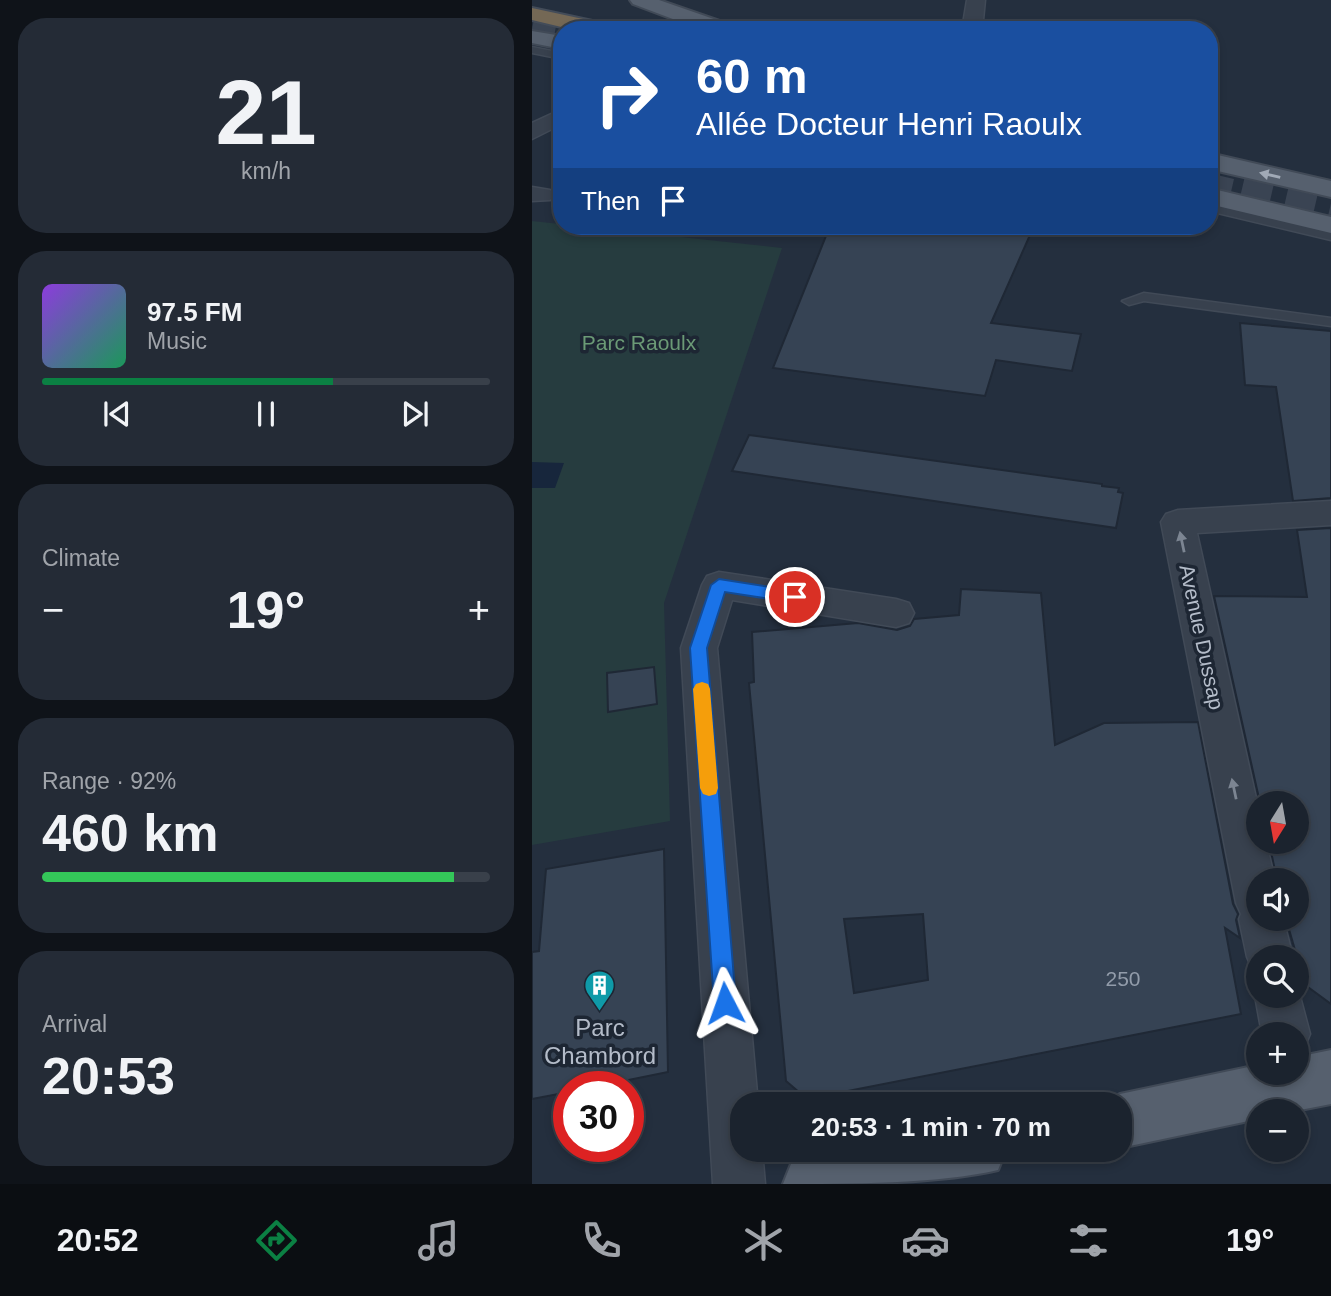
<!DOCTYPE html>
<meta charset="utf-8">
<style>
:root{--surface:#1b232e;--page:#242b36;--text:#f1f3f6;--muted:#a0a4aa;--line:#39404a;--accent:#0b8043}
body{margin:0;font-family:Arial,sans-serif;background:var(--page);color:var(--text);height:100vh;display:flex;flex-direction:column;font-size:26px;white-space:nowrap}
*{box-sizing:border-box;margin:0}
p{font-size:23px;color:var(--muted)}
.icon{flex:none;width:38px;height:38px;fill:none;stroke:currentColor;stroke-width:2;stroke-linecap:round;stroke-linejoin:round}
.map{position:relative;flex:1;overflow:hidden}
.drawer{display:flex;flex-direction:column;gap:18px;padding:18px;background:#0f1319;width:532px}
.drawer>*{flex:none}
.top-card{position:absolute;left:21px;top:21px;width:665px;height:214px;border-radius:28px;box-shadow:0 4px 10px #0003,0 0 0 2px var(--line);background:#1a4fa0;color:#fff;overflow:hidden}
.needle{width:46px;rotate:191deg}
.tools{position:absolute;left:714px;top:791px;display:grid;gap:14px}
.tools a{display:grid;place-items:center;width:63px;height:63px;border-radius:50%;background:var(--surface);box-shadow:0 4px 10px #0003,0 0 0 2px var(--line);font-size:35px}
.speed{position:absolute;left:21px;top:1071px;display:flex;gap:14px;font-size:35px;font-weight:700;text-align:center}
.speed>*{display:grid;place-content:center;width:91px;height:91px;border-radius:50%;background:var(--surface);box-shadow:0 4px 10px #0003,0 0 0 2px var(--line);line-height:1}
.speed .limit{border:10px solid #d22;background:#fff;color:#111}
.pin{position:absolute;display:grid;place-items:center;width:60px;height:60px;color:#fff;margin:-30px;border:4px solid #fff;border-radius:50%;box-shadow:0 2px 7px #0007}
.me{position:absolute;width:77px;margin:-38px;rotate:356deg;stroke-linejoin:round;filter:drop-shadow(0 0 5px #0008)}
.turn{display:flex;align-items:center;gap:24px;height:147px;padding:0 28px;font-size:32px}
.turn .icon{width:91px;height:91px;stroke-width:2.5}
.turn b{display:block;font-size:49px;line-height:60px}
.then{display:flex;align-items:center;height:66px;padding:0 28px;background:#0003;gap:14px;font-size:26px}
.big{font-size:52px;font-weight:700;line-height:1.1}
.drawer .widget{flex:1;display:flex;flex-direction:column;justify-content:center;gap:10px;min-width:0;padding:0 24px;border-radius:28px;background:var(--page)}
.drawer .dial{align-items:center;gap:0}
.dial b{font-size:91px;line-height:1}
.song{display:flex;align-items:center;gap:21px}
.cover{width:84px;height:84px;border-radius:10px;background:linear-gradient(135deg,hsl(270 70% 55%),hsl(150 70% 35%))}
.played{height:7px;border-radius:4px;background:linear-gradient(90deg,var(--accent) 65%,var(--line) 65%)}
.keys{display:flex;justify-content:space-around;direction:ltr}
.heat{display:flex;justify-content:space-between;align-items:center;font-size:38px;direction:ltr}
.charge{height:10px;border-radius:5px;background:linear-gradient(90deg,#34c759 92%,var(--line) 0)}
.trip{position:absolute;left:198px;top:1092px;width:402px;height:70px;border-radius:28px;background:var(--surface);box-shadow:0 4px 10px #0003,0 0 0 2px var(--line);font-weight:700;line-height:70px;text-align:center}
.menu{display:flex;height:112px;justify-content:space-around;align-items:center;background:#0b0e12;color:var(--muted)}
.menu .icon{width:49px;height:49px}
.menu .on{color:var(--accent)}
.menu b{font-size:32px;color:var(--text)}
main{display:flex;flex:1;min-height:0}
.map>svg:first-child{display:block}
.green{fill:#263c3f}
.water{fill:#17263c}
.building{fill:#364354;stroke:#1f2835;stroke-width:2;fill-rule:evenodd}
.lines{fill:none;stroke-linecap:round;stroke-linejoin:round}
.highway-tunnel-far1{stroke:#3a4453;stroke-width:23;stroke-dasharray:23 11;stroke-linecap:butt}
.highway-tunnel{stroke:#3a4453;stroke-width:30;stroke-dasharray:30 15;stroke-linecap:butt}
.lane-casing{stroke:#414a57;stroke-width:3}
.street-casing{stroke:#414a57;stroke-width:3}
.primary-casing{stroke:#414a57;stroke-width:4}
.highway-casing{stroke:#434c59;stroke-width:4}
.path{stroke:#3f5557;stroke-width:2.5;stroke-dasharray:3.5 3.5;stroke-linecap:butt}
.lane{fill:#38414e;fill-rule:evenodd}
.street{fill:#38414e;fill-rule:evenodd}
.primary{fill:#56606e;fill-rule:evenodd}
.highway{fill:#746855;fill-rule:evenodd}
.oneway{fill:#a1aab7}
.oneway2{fill:#7c8592}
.route{fill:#1a73e8;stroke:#114b97;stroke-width:2}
.slow{fill:#f59e0b}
.labels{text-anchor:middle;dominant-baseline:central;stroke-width:7;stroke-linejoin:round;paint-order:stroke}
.park-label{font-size:21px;fill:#6b9a76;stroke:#1d2633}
.street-label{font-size:21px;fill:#b4bcc9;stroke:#1d2633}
.near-number-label{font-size:21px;fill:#929caa}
.near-poi-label{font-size:24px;fill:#b4bcc9;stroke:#1d2633}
</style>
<main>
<section class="drawer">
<div class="widget dial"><b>21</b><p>km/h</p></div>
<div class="widget">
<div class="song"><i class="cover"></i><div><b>97.5 FM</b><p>Music</p></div></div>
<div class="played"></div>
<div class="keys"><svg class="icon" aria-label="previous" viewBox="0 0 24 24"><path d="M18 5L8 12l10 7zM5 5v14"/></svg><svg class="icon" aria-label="pause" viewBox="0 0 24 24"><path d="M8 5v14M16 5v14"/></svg><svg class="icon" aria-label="next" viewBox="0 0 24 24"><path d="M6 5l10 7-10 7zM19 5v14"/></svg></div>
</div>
<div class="widget"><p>Climate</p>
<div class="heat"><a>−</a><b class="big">19°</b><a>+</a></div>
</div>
<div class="widget"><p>Range · 92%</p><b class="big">460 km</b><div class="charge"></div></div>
<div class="widget"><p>Arrival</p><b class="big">20:53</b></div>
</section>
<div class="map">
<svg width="799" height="1184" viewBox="0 0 799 1184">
<rect width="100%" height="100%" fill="#242f3e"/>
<polygon class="green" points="0,221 250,248 132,603 138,821 0,845"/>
<polygon class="water" points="0,462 32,463 23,488 0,488"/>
<g class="building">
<polygon points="298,226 502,226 459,323 549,334 540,371 464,360 453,396 241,368"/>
<polygon points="708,323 799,331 799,498 761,501 744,387 713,385"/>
<polygon points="217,435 570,484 570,486 587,488 586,492 591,493 584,528 200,471"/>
<polygon points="799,528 799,1004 765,979 765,957 754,919 765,919 765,880 745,880 737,842 765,842 765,803 728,803 682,596 775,597 765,530"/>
<path d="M 429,589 L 509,593 L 523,745 L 572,723 L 666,722 L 701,904 L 706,914 L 704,920 L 708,938 L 693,928 L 709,1014 L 275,1099 L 254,1081 L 217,683 L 222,682 L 220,632 L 326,623 L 365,630 L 378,626 L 382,619 L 427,615 ZM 391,914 L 396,980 L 322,993 L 312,919 Z"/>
<polygon points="122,667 125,704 76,712 75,673"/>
<polygon points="132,849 136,1072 62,1087 37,1087 37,1092 0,1099 0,952 7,951 14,869"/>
</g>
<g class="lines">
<g class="highway-tunnel-far1">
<polyline points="0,29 30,35"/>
<polyline points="677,185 716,194"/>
</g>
<polyline class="highway-tunnel" points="709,193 799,214"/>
<defs>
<g id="lane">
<polygon points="0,47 30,53 30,59 0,53"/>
<polygon points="677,203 799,232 799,240 677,211"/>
<polygon points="612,293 799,318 799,326 612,301 597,305 590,301"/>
</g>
<g id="street">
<polygon points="435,0 453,0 450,30 430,30"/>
<polygon points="30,109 30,124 0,139 0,123"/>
<polygon points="0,187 18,190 22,195 18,200 0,201"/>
<polygon points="799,501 799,525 665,533 726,807 726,842 734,842 743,880 726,880 726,919 751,919 761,957 726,957 726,975 722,973 715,957 707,919 709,914 704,903 629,522 634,514 646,510"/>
<polygon points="187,572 364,599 377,603 382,613 377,623 364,627 200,600 185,648 226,1104 210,1104 210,1150 230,1150 233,1184 181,1184 149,648 170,585 175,576"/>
<polygon points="765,985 778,1034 771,1051 765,1053 765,1034 730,1034 723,996 726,988 726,996 765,996"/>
</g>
<g id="primary">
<polygon points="98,0 127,0 199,25 201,30 170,30 101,4"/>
<polygon points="0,31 30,36 30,49 0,43"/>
<polygon points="677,153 799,181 799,197 677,169"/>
<polygon points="677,188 799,217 799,233 677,204"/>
<polygon points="799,1050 799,1104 763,1111 726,1111 726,1119 588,1148 588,1104 568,1104 588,1094 726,1065 726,1073 765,1073 765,1057"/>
<path d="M 308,1150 L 474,1150 L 466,1170 C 407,1184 315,1184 251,1184 L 259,1164 L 279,1156 Z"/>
</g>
<polygon id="highway" points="0,8 79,25 81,30 42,30 0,20"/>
</defs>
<use href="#lane" class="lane-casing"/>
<use href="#street" class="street-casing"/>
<use href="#primary" class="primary-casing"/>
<use href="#highway" class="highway-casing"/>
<polyline class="path" points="222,25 235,30"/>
<use href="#lane" class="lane"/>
<use href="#street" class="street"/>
<use href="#primary" class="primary"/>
<use href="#highway" class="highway"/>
</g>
<defs><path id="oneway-solid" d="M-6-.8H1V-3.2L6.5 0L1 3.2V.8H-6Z" transform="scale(1.75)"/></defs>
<use class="oneway" href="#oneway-solid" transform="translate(738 175) rotate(-167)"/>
<g class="oneway2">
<use href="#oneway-solid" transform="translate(650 542) rotate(-102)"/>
<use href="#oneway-solid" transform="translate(702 789) rotate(-102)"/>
</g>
<polygon class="route" points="187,579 263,591 271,597 263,603 193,592 175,648 204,1003 201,1011 193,1014 186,1011 182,1003 158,648 179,585"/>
<polygon class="slow" points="170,682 176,684 178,689 186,788 184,794 177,796 171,794 168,788 161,689 164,684"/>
<defs>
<symbol id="building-pin" viewBox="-11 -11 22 30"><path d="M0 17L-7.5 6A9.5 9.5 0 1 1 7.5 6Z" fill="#0f9aa8" stroke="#1d2633"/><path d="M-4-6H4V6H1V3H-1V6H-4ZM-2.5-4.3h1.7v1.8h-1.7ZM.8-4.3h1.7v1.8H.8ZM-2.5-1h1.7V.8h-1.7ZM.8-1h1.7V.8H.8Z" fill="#fff"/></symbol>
</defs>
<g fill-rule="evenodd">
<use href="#building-pin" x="50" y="968" width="35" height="47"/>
</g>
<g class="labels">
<g class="park-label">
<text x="107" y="342">Parc Raoulx</text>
</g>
<g class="street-label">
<text transform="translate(670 637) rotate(78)">Avenue Dussap</text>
</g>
<g class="near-number-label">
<text x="591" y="978">250</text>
</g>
<g class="near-poi-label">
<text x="68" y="1027">Parc<tspan x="68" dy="28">Chambord</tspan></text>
</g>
</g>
</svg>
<div class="tools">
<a><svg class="needle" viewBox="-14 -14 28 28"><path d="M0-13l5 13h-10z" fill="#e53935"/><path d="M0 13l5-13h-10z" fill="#a0a4aa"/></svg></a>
<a><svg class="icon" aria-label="sound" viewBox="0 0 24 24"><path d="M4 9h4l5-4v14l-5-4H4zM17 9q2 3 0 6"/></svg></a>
<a><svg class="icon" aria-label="search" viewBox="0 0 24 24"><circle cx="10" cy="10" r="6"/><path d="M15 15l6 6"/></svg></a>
<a>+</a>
<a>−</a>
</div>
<div class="speed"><div class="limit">30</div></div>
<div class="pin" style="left:263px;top:597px;background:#d93025"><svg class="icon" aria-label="arrive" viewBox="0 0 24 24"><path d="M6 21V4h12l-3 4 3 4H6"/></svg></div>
<svg class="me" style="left:193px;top:1003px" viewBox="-20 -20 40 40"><path d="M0-17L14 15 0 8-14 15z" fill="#1a73e8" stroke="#fff" stroke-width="4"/></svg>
<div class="trip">20:53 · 1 min · 70 m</div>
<div class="top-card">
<div class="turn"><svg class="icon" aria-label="right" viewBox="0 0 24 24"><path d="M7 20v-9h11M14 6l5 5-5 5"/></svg><div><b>60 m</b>Allée Docteur Henri Raoulx</div></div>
<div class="then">Then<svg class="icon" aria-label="arrive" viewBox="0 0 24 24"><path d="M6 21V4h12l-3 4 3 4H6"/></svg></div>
</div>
</div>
</main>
<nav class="menu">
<b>20:52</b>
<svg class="icon on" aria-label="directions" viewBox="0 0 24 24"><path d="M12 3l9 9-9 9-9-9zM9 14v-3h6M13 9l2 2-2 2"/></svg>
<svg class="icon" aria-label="music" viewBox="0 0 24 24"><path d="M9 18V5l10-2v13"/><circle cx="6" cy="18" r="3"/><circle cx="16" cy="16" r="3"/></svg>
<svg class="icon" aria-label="phone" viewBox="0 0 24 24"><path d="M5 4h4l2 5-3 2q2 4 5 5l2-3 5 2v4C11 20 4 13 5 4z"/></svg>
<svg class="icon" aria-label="climate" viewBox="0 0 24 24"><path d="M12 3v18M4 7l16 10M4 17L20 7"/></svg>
<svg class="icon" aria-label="car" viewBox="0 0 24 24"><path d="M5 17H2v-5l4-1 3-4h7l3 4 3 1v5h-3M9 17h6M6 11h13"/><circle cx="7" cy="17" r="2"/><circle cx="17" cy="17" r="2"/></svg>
<svg class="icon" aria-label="filters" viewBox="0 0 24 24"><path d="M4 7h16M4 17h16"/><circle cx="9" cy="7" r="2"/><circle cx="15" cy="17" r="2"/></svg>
<b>19°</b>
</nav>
